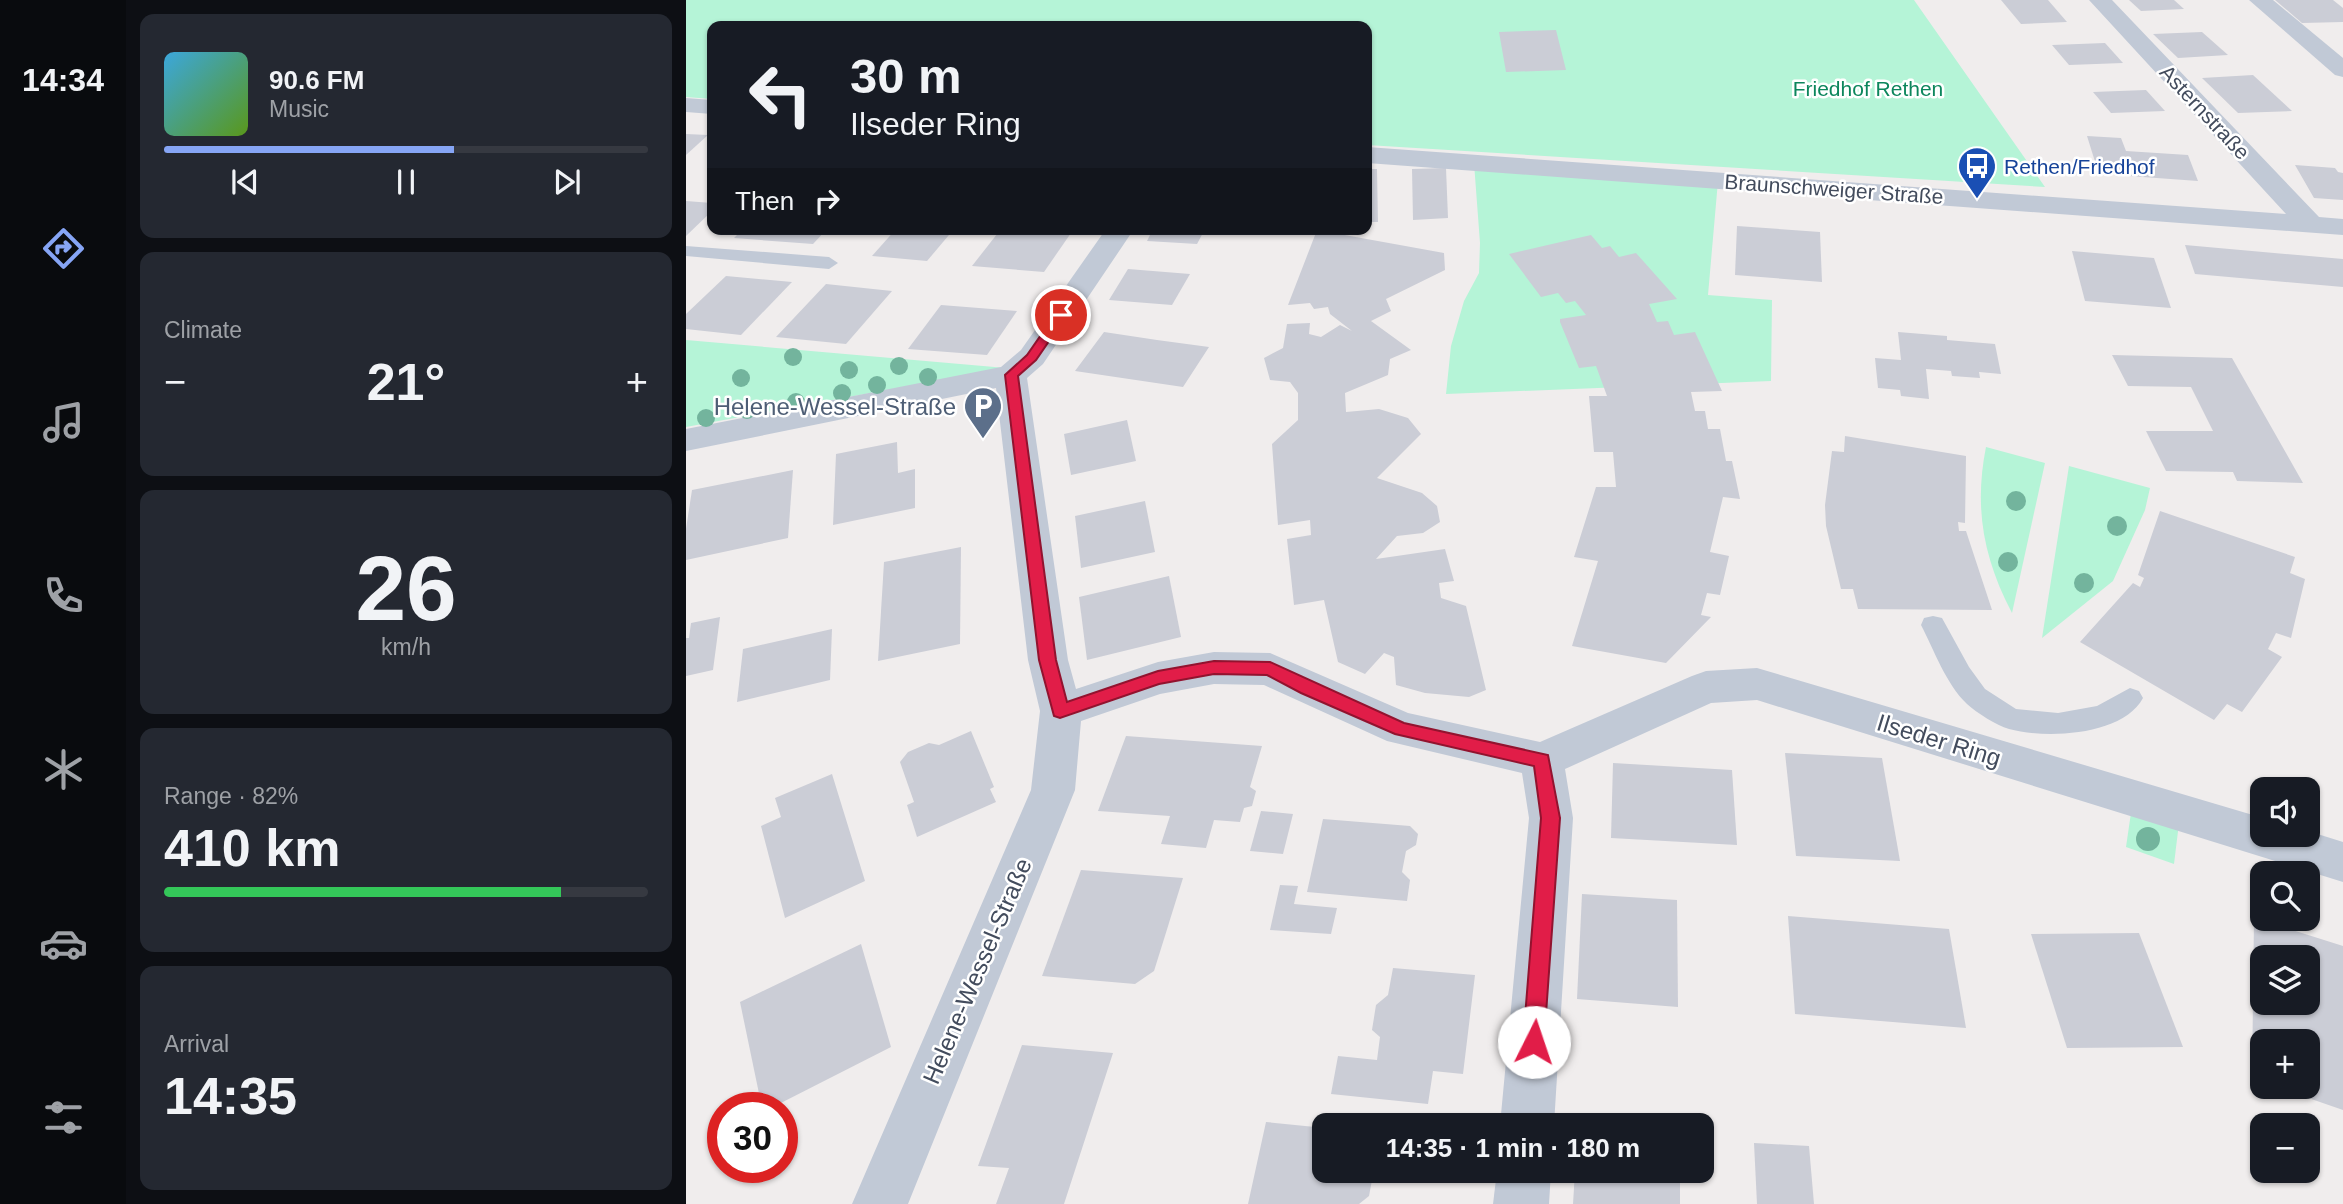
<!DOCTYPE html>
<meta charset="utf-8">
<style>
:root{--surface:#171b24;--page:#242831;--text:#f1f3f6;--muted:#9ea1a6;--line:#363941;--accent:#86a5f5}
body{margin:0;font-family:Helvetica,sans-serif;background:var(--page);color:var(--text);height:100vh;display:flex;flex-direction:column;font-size:26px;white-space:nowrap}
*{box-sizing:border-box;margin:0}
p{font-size:23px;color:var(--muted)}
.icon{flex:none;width:38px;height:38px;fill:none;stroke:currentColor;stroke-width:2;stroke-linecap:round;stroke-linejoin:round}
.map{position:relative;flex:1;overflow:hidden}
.side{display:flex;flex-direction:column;gap:14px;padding:14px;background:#0d0f14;width:560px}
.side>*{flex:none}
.hud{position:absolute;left:21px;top:21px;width:665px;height:214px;border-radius:14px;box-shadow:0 2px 5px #0004;background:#171b24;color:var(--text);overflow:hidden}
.tools{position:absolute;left:1564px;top:777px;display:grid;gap:14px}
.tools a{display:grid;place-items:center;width:70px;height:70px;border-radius:14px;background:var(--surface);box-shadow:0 2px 5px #0004;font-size:35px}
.speed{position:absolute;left:21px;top:1092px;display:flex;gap:14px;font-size:35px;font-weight:700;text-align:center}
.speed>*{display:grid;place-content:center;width:91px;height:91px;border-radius:50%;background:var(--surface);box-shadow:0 2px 5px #0004;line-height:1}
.speed .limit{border:10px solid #d22;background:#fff;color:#111}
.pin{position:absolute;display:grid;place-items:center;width:60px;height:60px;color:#fff;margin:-30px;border:4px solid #fff;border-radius:50%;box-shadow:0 2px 7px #0007}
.me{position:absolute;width:77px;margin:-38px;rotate:4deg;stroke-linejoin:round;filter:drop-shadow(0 0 5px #0008)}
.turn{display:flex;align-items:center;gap:24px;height:147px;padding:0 28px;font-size:32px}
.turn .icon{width:91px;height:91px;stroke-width:2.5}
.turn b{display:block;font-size:49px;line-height:60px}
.then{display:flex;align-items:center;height:66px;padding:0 28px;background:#0003;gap:14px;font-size:26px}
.big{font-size:52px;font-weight:700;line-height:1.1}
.side .widget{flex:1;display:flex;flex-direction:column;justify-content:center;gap:10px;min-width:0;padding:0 24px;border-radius:14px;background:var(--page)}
.side .dial{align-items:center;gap:0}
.dial b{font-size:91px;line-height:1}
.song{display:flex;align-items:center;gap:21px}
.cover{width:84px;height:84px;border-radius:10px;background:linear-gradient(135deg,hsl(200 70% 55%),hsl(90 70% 35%))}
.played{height:7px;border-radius:4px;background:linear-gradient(90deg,var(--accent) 60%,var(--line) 60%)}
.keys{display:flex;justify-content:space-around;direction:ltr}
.heat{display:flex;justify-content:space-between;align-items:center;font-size:38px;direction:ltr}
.charge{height:10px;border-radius:5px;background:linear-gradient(90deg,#34c759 82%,var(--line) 0)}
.trip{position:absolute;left:626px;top:1113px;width:402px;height:70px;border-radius:14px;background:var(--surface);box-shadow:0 2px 5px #0004;font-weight:700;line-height:70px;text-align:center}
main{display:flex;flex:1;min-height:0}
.tab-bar{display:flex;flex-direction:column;width:126px;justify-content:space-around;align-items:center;background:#090b0e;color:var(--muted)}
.tab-bar .icon{width:49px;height:49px}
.tab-bar .selected{color:var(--accent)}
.tab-bar b{font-size:32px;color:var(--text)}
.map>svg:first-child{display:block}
.green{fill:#b5f4d7}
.building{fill:#cbcdd6;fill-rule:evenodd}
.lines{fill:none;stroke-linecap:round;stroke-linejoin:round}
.service{fill:#c1c9d6;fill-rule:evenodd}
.minor{fill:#c1c9d6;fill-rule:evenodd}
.tree{fill:#73b49d}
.route{fill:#e11d48;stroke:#92132f;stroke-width:2}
.labels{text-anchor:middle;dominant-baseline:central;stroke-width:5;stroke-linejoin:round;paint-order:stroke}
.far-park-label{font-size:21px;fill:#0c865c;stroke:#fff}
.far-street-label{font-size:21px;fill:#434c5d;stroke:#fff}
.far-transit-label{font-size:21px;fill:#164399;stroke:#fff;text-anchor:start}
.service-label{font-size:24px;fill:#4e5e75;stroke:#fff;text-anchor:end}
.street-label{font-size:24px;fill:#434c5d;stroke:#fff}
</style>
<main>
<nav class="tab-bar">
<b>14:34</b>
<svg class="icon selected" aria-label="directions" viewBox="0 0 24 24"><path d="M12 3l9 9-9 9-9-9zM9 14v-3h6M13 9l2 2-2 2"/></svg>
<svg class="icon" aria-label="music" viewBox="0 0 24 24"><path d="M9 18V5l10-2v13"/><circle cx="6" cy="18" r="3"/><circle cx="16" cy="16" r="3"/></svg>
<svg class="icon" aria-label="phone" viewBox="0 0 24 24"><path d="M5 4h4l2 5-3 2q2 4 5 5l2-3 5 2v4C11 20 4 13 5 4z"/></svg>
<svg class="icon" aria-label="climate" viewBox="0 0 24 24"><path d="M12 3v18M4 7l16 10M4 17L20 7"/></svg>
<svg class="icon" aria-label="car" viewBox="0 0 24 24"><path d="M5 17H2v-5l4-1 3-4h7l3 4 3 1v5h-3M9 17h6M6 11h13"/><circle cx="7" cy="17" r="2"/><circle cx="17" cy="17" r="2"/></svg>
<svg class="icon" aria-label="filters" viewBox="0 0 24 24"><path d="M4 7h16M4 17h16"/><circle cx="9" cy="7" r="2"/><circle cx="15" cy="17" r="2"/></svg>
</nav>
<section class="side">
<div class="widget">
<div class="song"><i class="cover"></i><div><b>90.6 FM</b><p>Music</p></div></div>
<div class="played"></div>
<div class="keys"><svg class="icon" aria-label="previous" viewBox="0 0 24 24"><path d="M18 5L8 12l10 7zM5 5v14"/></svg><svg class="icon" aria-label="pause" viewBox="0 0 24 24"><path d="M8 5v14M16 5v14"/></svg><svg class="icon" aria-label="next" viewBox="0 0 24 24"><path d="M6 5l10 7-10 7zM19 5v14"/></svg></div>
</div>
<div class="widget"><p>Climate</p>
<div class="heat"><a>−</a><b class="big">21°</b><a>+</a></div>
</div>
<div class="widget dial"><b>26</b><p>km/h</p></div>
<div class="widget"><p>Range · 82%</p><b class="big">410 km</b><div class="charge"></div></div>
<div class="widget"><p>Arrival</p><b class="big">14:35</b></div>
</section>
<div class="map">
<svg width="1657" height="1204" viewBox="0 0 1657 1204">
<rect width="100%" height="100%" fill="#f0eded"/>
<g class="green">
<polygon points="0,0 1228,0 1359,187 681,145 681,26 26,26 26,99 0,97"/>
<polygon points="788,163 1032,181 1022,295 1086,300 1085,381 760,394 765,346 778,301 793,273 794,243"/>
<polygon points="0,340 320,368 0,427"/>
<path d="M 1300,447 L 1359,463 L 1326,613 C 1297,558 1288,507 1300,447 Z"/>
<polygon points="1383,466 1464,488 1459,510 1427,581 1356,638"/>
<polygon points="1447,799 1494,815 1488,864 1440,847"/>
</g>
<g class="building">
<polygon points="1315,0 1362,0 1381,22 1335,24"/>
<polygon points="1443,0 1488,0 1498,9 1455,11"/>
<polygon points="1589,0 1647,0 1657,8 1657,22 1616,23"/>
<polygon points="870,30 880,70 820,72 813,32"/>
<polygon points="1516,32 1542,55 1492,58 1467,34"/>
<polygon points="1419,43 1437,63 1383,65 1366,45"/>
<polygon points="1567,75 1606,111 1552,113 1516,78"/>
<polygon points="1460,90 1479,111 1425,113 1407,92"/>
<polygon points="0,134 22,135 0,155"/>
<polygon points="1401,136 1435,138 1440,151 1502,155 1512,181 1443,176 1441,170 1411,168"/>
<polygon points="1609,165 1649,168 1652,172 1657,173 1657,200 1628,198"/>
<polygon points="760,168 762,218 727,220 726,169"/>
<polygon points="681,169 691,169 692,222 681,222"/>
<polygon points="0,201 26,203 26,211 0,236"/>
<polygon points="1051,226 1134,232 1136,282 1049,275"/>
<polygon points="57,229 141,229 127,244 48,238"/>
<polygon points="210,229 268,229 241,261 186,256"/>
<polygon points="315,229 338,229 385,233 358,272 286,266"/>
<polygon points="467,229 519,229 511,244 461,241"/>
<polygon points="631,230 758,253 759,270 700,299 705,311 685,321 725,350 704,359 702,375 659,393 660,412 693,409 722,418 735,434 691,478 736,493 751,506 754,522 737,533 711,536 690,559 759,549 768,581 753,583 755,598 780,606 800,690 783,697 739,693 710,685 708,657 698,653 679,674 652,662 638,600 608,605 601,539 625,535 624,520 592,525 586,444 612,420 612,393 604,382 584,380 578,358 597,348 601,324 624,323 623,334 635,337 654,325 666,331 644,314 642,307 628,309 624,303 602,305"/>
<polygon points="905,235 916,248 924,246 933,257 950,253 991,299 963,304 971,322 982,321 988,335 1009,332 1036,391 1005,392 1009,411 1019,411 1022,429 1034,429 1040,461 1046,461 1054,499 1037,497 1024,552 1043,556 1034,595 1021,593 1015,615 1025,617 980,663 886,646 912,561 888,557 910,487 930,487 927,452 908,452 903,396 921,396 910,366 893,368 874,322 874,319 900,315 889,301 880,303 872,293 855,297 823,254"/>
<polygon points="1499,245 1657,259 1657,287 1509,274"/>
<polygon points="1386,251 1468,258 1485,308 1399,301"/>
<polygon points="442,269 504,274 486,305 423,300"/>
<polygon points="40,276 106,282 55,335 0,329 0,314"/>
<polygon points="140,284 206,291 160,344 90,337"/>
<polygon points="255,305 331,311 301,355 222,349"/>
<polygon points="418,332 471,340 523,347 497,387 389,371"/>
<polygon points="1212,332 1261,336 1261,340 1309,344 1315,374 1293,372 1294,378 1266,376 1265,371 1240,369 1243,399 1215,396 1214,390 1192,388 1189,358 1215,360"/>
<polygon points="1426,355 1546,358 1617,483 1551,481 1547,472 1480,471 1460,431 1527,431 1505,387 1442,386"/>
<polygon points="441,420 450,461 385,475 378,434"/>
<polygon points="1159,436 1280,456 1279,523 1272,522 1273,531 1280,531 1306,610 1172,609 1167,589 1155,589 1140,526 1139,505 1146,451 1158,452"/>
<polygon points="211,442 212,473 229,469 229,508 147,525 150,454"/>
<polygon points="107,470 102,538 0,560 0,529 6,490"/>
<polygon points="459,501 469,552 395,568 389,516"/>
<polygon points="1474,511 1609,557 1604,573 1619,579 1605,638 1590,633 1582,649 1596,657 1556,712 1541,704 1528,720 1394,642 1447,583 1454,587 1458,578 1452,575"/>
<polygon points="275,547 274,644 192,661 198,562"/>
<polygon points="483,576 495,637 401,660 393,597"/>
<polygon points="34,617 27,670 0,676 0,638 3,638 5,623"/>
<polygon points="146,629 144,680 51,702 57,649"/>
<polygon points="285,731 308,787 304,789 310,802 231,837 221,805 228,802 214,762 222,752 243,743 253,745"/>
<polygon points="440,736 576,746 564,787 570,791 566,806 558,808 554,822 528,820 520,848 475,844 484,816 412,811"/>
<polygon points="1099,753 1196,758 1214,861 1110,856"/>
<polygon points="927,763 1046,770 1051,845 925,838"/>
<polygon points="146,774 179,881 99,918 75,826 95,817 89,798"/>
<polygon points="575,811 607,814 597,854 564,851"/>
<polygon points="637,819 724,826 732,834 730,845 720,851 716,872 724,880 721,901 621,892"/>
<polygon points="395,870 497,878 468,971 449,984 356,976"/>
<polygon points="594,885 612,886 608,904 651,908 645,934 584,930"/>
<polygon points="896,894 991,900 992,1007 891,999"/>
<polygon points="1102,916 1263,929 1280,1028 1109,1014"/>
<path d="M 1568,918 L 1657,946 L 1657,1110 L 1591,1087 L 1622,1087 L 1622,1041 L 1577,1041 L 1577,1082 L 1566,1079 ZM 1577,957 L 1622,957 L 1622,1003 L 1577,1003 Z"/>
<polygon points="1453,933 1497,1047 1381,1048 1345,934"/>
<polygon points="175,944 205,1047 85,1108 76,1108 54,1002"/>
<polygon points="707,968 789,975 777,1074 747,1071 742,1104 645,1094 652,1056 691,1060 694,1037 686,1030 690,1005 702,995"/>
<polygon points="336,1045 427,1053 378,1204 310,1204 323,1168 292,1166"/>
<polygon points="580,1122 639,1128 639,1171 680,1171 686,1180 683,1196 673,1204 562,1204"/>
<polygon points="1068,1143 1123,1146 1128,1204 1071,1204"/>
<polygon points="889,1171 994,1171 994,1204 887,1204"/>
</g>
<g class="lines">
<g class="service">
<polygon points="0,246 143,257 152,263 143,269 0,256"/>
<path d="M 1247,616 L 1256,618 L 1283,667 L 1299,689 L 1330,709 L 1372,713 L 1411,706 L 1444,688 L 1453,691 L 1457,698 C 1437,736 1359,739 1323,729 C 1310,725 1291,713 1281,704 C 1260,684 1248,650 1235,625 L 1238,618 Z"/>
</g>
<g class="minor">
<polygon points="1403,0 1426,0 1633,217 1657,219 1657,235 681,163 681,147 1600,214"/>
<polygon points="1563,0 1587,0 1657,58 1657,77 1649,75"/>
<polygon points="0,98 26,100 26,114 0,112"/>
<polygon points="420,229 448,229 357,364 341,378 382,660 390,689 472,662 528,652 584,653 722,713 854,742 1006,676 1020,671 1071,668 1577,818 1577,835 1622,835 1622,831 1657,842 1657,882 1071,700 1025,703 879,769 887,818 868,1125 814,1125 843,818 836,773 701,741 578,685 528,684 474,694 395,721 389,790 222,1204 166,1204 345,790 354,711 342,660 310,388 0,451 0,429 315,367 335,350"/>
<polygon points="811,1171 865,1171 863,1204 807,1204"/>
</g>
</g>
<g class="tree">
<circle cx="107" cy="357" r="9"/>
<circle cx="213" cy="366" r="9"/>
<circle cx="163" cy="370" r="9"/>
<circle cx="242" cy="377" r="9"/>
<circle cx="55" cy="378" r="9"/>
<circle cx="191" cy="385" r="9"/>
<circle cx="156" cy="393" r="9"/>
<circle cx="110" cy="402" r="9"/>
<circle cx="61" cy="410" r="9"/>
<circle cx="20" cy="418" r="9"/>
<circle cx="1330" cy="501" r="10"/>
<circle cx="1431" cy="526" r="10"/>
<circle cx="1322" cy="562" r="10"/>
<circle cx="1398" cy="583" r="10"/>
<circle cx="1462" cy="839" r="12"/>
</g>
<polygon class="route" points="375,311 381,315 350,360 332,376 370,660 381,702 472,671 528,661 584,662 718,723 862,755 874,818 858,1042 855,1049 848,1052 840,1049 837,1042 855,818 848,766 709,734 615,693 581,675 528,674 473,684 374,718 368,716 353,660 319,375 341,355 371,312"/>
<defs>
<symbol id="bus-pin" viewBox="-11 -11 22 30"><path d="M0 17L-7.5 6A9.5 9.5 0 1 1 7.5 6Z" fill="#1a4fb4" stroke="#fff"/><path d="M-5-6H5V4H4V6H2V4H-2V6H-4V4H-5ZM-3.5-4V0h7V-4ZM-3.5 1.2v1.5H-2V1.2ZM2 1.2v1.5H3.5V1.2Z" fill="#fff"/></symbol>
<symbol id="parking-pin" viewBox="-11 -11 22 30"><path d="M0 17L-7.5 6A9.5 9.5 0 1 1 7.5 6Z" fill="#5c6f8a" stroke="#fff"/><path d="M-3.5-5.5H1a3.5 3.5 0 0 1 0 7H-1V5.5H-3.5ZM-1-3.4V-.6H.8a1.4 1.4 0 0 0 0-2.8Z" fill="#fff"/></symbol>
</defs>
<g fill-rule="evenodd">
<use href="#bus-pin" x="1269" y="144" width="44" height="60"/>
<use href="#parking-pin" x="275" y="384" width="44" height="60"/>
</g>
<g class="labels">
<g class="far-park-label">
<text x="1182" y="88">Friedhof Rethen</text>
</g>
<g class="far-street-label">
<text transform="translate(1519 112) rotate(47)">Asternstraße</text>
<text transform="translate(1148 189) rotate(4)">Braunschweiger Straße</text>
</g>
<g class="far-transit-label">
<text x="1318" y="166">Rethen/Friedhof</text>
</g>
<g class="service-label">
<text x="270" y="406">Helene-Wessel-Straße</text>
</g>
<g class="street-label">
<text transform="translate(1253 740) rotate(17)">Ilseder Ring</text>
<text transform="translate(291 971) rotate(-67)">Helene-Wessel-Straße</text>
</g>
</g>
</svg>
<div class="tools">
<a><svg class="icon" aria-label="sound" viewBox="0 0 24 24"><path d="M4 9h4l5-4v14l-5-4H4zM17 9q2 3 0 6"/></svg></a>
<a><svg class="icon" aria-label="search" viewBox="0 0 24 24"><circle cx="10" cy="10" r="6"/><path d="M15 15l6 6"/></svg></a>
<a><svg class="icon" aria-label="layers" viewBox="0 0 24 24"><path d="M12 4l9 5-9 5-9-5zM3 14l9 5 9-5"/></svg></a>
<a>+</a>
<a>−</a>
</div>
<div class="speed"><div class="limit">30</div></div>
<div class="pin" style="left:375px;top:315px;background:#d93025"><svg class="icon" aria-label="arrive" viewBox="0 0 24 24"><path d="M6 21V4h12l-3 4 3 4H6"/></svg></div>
<svg class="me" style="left:848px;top:1042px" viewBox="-20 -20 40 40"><circle r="19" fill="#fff"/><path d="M0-13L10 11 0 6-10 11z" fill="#e11d48"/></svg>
<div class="trip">14:35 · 1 min · 180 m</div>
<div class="hud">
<div class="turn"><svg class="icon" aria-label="left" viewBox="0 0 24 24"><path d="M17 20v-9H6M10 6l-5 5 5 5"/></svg><div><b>30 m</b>Ilseder Ring</div></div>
<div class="then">Then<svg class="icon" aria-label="right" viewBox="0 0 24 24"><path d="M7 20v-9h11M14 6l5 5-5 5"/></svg></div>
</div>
</div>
</main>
